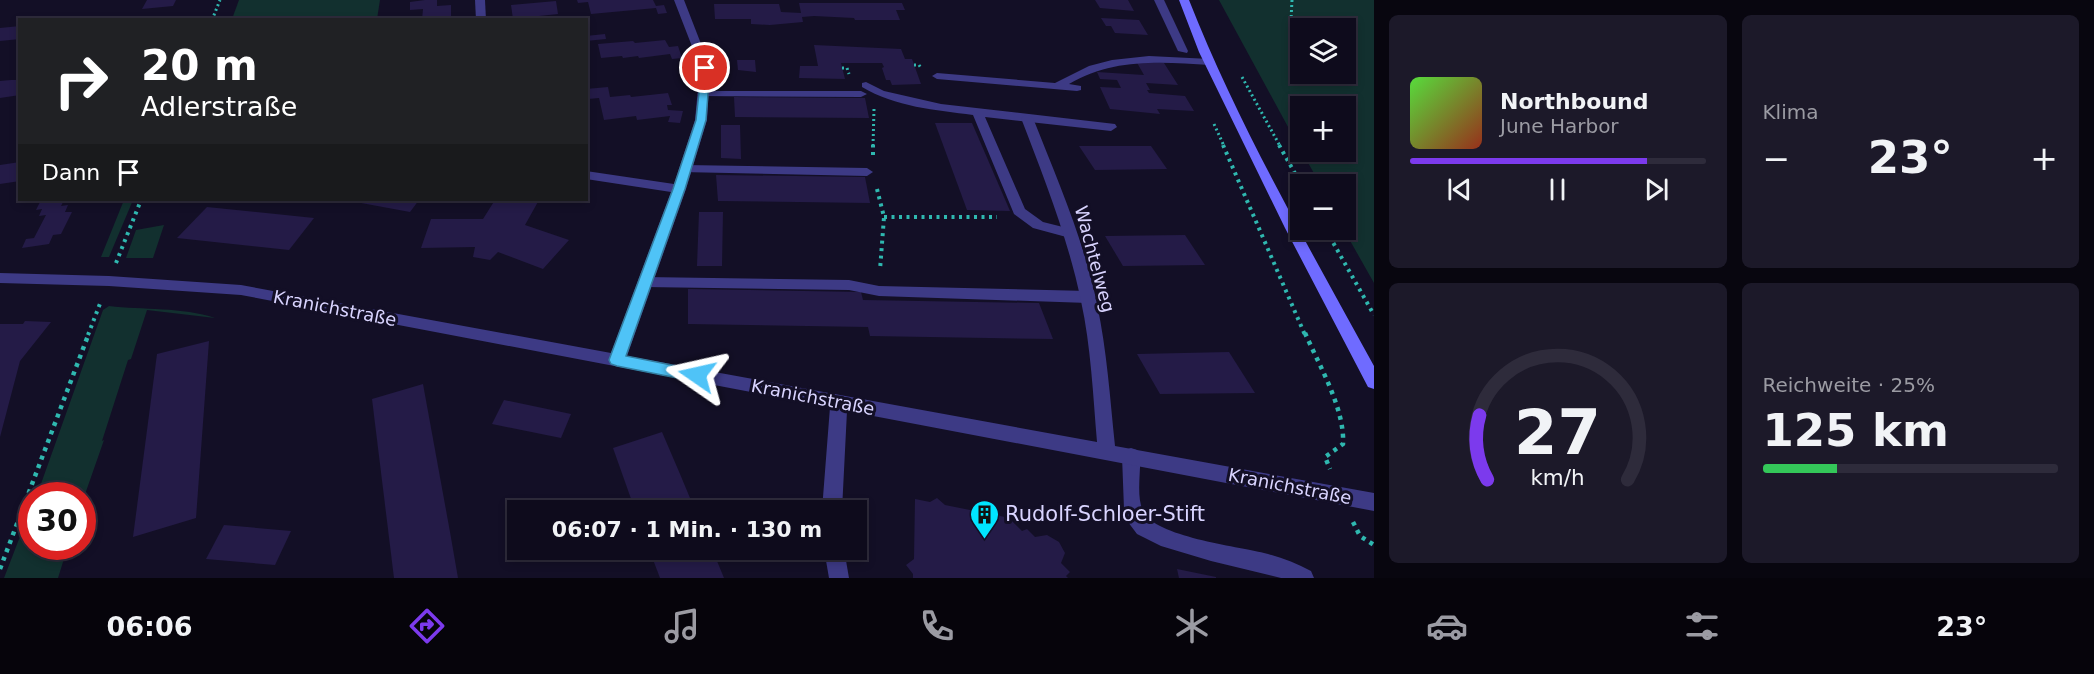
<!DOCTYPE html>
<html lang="de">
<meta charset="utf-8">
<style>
:root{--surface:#0e0b1c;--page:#1c1929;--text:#f1f3f6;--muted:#9b9ba3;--line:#2e2b3b;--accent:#7c3aed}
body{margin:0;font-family:"DejaVu Sans",sans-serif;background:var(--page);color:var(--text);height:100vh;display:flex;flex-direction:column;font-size:22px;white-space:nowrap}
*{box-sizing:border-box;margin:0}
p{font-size:20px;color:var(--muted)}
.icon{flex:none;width:33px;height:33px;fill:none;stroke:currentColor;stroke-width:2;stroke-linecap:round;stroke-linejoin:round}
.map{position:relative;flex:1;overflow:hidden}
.panel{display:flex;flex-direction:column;gap:15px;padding:15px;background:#08060f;width:720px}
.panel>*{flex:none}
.hud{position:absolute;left:18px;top:18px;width:570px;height:183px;border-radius:0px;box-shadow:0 3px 9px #0003,0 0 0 2px var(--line);background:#202124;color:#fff;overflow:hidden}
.fabs{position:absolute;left:1290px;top:18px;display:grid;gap:12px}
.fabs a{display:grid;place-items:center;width:66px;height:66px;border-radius:0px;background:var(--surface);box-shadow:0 3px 9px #0003,0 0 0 2px var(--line);font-size:30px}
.speed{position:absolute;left:18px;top:482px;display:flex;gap:12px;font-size:30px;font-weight:700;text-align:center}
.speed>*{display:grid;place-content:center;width:78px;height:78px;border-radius:50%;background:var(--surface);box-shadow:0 3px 9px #0003,0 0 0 2px var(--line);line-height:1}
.speed .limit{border:9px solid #d22;background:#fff;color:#111}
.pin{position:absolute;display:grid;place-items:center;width:51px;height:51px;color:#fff;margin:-26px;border:3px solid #fff;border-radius:50%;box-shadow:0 2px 6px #0007}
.me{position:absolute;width:66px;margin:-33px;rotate:281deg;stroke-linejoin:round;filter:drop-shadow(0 0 4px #0008)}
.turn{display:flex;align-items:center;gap:21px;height:126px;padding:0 24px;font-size:27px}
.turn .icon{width:78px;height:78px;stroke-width:2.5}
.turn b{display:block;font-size:42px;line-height:51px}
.then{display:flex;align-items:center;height:57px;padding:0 24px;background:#0003;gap:12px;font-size:22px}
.big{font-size:45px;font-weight:800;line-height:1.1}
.panel .card{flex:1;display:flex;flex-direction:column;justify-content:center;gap:9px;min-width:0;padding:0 21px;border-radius:9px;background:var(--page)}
.panel .dial{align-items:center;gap:0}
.dial svg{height:156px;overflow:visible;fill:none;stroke:var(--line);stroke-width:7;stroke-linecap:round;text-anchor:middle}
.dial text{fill:var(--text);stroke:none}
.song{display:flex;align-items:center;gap:18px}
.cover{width:72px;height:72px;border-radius:9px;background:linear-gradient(135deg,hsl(110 70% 55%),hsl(10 70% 35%))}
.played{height:6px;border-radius:3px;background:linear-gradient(90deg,var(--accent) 80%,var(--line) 80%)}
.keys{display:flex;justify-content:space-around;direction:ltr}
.heat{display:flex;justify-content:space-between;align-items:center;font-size:33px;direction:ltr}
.charge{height:9px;border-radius:4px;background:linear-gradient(90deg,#34c759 25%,var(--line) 0)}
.panel .tiles{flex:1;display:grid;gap:15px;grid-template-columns:repeat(2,1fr)}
.trip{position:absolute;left:507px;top:500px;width:360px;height:60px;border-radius:0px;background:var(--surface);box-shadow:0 3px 9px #0003,0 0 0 2px var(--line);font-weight:800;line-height:60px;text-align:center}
.tabs{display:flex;height:96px;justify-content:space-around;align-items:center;background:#06040b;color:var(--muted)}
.tabs .icon{width:42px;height:42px}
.tabs .current{color:var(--accent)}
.tabs b{font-size:27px;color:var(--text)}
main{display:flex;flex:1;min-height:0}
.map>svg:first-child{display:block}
.green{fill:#12302f;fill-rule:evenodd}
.building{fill:#241b47}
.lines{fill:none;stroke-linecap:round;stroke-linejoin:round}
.path-far2{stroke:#2fb8b0;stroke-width:3;stroke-dasharray:2 3;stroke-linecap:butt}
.path-far1{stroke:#2fb8b0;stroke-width:4;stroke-dasharray:3 4.5;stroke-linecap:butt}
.path{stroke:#2fb8b0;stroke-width:4.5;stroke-dasharray:4 5;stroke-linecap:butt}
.lane{fill:#3d3a85;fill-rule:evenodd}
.street{fill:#3d3a85;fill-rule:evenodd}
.secondary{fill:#6f6bff;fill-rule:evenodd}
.route{fill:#4fc3f7;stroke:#337fa1;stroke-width:1.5}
.labels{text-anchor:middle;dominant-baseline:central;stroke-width:6;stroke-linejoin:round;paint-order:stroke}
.street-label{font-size:18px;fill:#d9d4ff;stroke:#130f26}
.near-poi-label{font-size:21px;fill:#d9d4ff;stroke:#130f26;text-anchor:start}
</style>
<main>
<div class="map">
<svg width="1374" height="578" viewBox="0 0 1374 578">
<rect width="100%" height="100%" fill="#130f26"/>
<g class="green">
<polygon points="239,0 380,0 377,19 232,19"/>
<path d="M 1219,0 L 1374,0 L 1374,283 L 1344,230 L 1346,184 L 1320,184 L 1302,152 L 1346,152 L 1346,106 L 1300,106 L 1300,149 ZM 1300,28 L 1346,28 L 1346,74 L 1300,74 Z"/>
<polygon points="124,200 133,200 109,257 101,257"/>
<polygon points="164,225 153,258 126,258 136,230"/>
<path d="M 109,306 C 142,310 183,307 215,318 L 147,310 L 131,359 L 128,360 L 102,441 L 104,440 L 83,500 L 82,495 L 37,495 L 103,310 Z"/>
<polygon points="31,508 32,546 68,546 58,578 4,578"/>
</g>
<g class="building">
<polygon points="147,0 176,0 173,6 142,9"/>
<polygon points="425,0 437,0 437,6 451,5 451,20 422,20 423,9 410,10 410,2"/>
<polygon points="577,0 653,0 656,6 664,5 667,13 658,14 656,8 591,14 588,2 578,3"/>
<polygon points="1095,0 1128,0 1134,11 1100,8"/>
<polygon points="556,1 558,14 539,16 539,18 513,19 511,5"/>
<polygon points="799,3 902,3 905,10 896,10 900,20 855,20 854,18 814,16 802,17 803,22 770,25 751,24 751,19 715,19 714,4 779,4 781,12 801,13"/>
<polygon points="1101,18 1139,20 1148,35 1115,33 1111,26 1106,26"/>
<polygon points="20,26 20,39 0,41 0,28"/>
<polygon points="605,34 606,39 586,41 586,36"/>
<polygon points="665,40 669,47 678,46 682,58 672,59 670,54 639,58 638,56 623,58 622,56 601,58 598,44 633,41 635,43"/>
<polygon points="814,45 901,49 905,59 912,59 921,84 892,85 890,80 886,80 882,68 884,67 882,63 841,63 845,79 799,78 800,66 818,66"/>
<polygon points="737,60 755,60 756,72 738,70"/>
<polygon points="1136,61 1164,63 1178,85 1146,83 1150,90 1147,90 1149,93 1185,96 1194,111 1157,109 1160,114 1110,109 1100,87 1121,88 1117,80 1100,79 1097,72 1144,75"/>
<polygon points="11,80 20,80 20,95 0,98 0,81"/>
<polygon points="608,87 610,97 630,95 631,97 668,93 672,105 667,105 668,110 683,111 680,123 668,122 670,116 637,120 636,116 604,120 599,98 588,99 586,89"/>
<polygon points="734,97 865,98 869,118 735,117"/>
<polygon points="935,123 972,123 1010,211 967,210"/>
<polygon points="721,125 740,125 741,159 721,158"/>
<polygon points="1079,146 1151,146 1167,169 1095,170"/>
<polygon points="20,162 20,181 0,184 0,165"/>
<polygon points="716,175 865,177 870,203 718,201"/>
<polygon points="64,200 61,206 68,205 65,212 72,212 61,234 53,235 49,244 22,248 26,239 34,238 46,215 39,216 42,209 36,210 40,202"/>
<polygon points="345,200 419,200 410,212"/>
<polygon points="495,200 539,200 525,225 569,240 543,269 498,252 490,260 473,257 475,247 421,248 431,219 483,219"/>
<polygon points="207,207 314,218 289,250 177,238"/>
<polygon points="699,212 723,212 722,266 697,266"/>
<polygon points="1185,235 1205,265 1123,266 1105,236"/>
<polygon points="688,289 861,292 863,300 1039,303 1053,339 870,336 868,327 688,324"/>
<polygon points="25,321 51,322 20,361 0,437 0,324 23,324"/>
<polygon points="209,341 196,518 133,537 157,354"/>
<polygon points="1229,352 1255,393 1160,394 1137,354"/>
<polygon points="423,384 450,532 458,578 394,578 372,399"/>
<polygon points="504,400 571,414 561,438 492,424"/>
<polygon points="662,432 680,474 695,510 635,510 613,448"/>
<polygon points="937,498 945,505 985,513 992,508 1000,516 1009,518 1022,531 1027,529 1035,537 1047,535 1059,542 1065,553 1061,563 1070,572 1066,576 1068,578 913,578 913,574 906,565 914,559 915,499 930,502"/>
<polygon points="224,525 291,531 275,565 206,559"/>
<polygon points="649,549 712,549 724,578 660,578"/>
<polygon points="1177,569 1216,577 1216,578 1179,578"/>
</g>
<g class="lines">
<g class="path-far2">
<polyline points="1292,0 1291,20 1300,45"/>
<polyline points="212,20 220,0"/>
<polyline points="914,65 919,65 921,68"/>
<polyline points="842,68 847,68 849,74"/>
<polyline points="1242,77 1280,146"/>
<polyline points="1214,124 1224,146"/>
<polyline points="873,146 874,109"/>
</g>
<g class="path-far1">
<polyline points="1223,145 1305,335"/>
<polyline points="1279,145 1301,184"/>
<polyline points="873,155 873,145"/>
<polyline points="877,189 884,217 880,270"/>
<polyline points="884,217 997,217"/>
<polyline points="1326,230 1374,315"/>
<polyline points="116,263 141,200"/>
<polyline points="88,335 101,301"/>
</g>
<g class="path">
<path d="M 1305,333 C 1319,365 1345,409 1343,444 L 1325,457 L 1330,469"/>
<polyline points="1353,522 1360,536 1374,545"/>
<polyline points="0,569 89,333"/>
</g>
<g class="lane">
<path d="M 1149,56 L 1210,59 L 1215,62 L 1210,65 C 1161,62 1113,58 1069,84 L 1081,86 L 1081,90 L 1077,91 L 937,79 L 932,76 L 937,73 L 1055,83 L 1089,66 L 1112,60 Z"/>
<path d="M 866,82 L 884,91 L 941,104 L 1115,124 L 1117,127 L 1111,131 L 985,117 L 1025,209 L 1043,222 L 1075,230 L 1077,233 L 1075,236 L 1070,238 L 1033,228 L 1014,214 L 973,115 C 936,110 895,107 862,87 L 862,83 Z"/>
<polygon points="703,91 861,91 867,94 861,97 699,96 697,94"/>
<polygon points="685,165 867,168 873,172 867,176 681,172 679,169 681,166"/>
<polygon points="645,277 849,280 879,286 1088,291 1093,293 1096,297 1093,301 1088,303 879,296 849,290 645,287 638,282"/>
<path d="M 1131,448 L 1137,450 L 1140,456 C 1141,472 1136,496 1143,511 C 1155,537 1237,546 1264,553 C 1280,557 1296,563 1311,571 L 1314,578 L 1281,578 L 1211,561 L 1161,546 L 1137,534 L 1128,522 L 1124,509 L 1122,456 L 1125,450 Z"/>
</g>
<g class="street">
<polygon points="475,0 485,0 486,20 476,20"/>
<path d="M 674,0 L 684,0 L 710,67 L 707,120 L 686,189 L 627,356 L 1097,442 C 1093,395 1091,347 1081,301 C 1068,238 1044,178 1021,118 L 1027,114 L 1033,118 C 1057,179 1084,240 1097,304 C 1107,351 1110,398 1115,446 L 1374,493 L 1374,511 L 847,411 L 842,510 L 822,510 L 830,407 L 241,295 L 109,286 L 0,283 L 0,273 L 109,276 L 241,285 L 611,353 L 671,192 L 586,179 L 586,171 L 674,184 L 695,120 L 700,67 Z"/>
<polygon points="1154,0 1164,0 1188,51 1187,53 1178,51"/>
<polygon points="824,549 844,549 849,578 829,578"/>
</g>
<path class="secondary" d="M 1179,0 L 1189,0 C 1239,127 1309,247 1374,366 L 1374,389 L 1368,387 L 1285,228 L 1199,52 Z"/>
</g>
<polygon class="route" points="702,65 710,68 706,120 685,189 626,356 702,371 705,375 702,380 697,382 617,366 611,364 609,360 673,189 696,120"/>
<defs>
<symbol id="building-pin" viewBox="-11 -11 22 30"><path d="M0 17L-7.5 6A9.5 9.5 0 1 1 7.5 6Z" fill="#00e5ff" stroke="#130f26"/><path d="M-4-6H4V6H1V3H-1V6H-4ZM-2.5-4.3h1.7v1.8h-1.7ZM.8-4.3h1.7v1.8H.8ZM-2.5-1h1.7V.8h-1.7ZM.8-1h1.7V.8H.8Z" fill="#111"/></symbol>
</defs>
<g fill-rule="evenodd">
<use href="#building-pin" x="968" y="498" width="33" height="45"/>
</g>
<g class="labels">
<g class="street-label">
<text transform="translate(1095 259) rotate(75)">Wachtelweg</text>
<text transform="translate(335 308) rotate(11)">Kranichstraße</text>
<text transform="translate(813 397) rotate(11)">Kranichstraße</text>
<text transform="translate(1290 486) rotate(11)">Kranichstraße</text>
</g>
<g class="near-poi-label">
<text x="1005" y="514">Rudolf-Schloer-Stift</text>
</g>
</g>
</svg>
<div class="fabs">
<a><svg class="icon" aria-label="layers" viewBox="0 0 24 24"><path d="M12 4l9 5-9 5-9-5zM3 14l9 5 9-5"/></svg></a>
<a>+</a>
<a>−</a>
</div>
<div class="speed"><div class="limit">30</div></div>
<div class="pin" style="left:705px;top:68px;background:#d93025"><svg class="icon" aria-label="arrive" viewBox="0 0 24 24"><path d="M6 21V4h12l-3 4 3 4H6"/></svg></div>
<svg class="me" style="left:697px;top:375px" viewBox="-20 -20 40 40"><path d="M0-17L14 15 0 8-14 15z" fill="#4fc3f7" stroke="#fff" stroke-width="4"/></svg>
<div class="trip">06:07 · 1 Min. · 130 m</div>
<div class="hud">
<div class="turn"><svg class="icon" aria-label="right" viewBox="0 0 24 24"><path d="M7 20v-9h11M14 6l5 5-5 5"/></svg><div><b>20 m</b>Adlerstraße</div></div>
<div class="then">Dann<svg class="icon" aria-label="arrive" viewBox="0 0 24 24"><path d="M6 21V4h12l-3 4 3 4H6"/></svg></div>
</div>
</div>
<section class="panel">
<div class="tiles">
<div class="card">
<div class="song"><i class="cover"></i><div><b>Northbound</b><p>June Harbor</p></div></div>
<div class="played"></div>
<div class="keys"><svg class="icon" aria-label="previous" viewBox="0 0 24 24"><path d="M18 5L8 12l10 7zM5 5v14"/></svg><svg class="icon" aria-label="pause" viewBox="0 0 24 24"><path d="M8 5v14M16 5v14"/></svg><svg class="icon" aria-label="next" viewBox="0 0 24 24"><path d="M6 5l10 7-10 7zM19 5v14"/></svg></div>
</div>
<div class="card"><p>Klima</p>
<div class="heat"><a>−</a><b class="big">23°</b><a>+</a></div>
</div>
<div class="card dial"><svg viewBox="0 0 100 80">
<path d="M14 69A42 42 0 1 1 86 69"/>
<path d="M14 69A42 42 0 0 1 10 36" stroke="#7c3aed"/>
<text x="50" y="56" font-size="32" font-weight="700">27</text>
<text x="50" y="72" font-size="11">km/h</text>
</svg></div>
<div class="card"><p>Reichweite · 25%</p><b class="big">125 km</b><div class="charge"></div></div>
</div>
</section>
</main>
<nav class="tabs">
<b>06:06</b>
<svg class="icon current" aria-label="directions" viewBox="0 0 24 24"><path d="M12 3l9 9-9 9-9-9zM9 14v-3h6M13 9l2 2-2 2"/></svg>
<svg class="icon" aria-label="music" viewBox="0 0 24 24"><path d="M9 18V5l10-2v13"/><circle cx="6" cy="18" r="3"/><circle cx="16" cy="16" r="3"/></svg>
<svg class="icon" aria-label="phone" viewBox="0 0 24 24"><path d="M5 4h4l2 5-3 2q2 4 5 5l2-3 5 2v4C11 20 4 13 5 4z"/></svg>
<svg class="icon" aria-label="climate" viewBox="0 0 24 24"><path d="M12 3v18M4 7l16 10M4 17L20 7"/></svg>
<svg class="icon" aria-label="car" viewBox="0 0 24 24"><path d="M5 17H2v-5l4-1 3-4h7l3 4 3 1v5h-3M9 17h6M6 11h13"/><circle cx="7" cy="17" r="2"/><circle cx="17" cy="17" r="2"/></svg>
<svg class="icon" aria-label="filters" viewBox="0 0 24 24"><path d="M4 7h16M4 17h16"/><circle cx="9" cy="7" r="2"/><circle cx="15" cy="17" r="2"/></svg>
<b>23°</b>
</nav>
